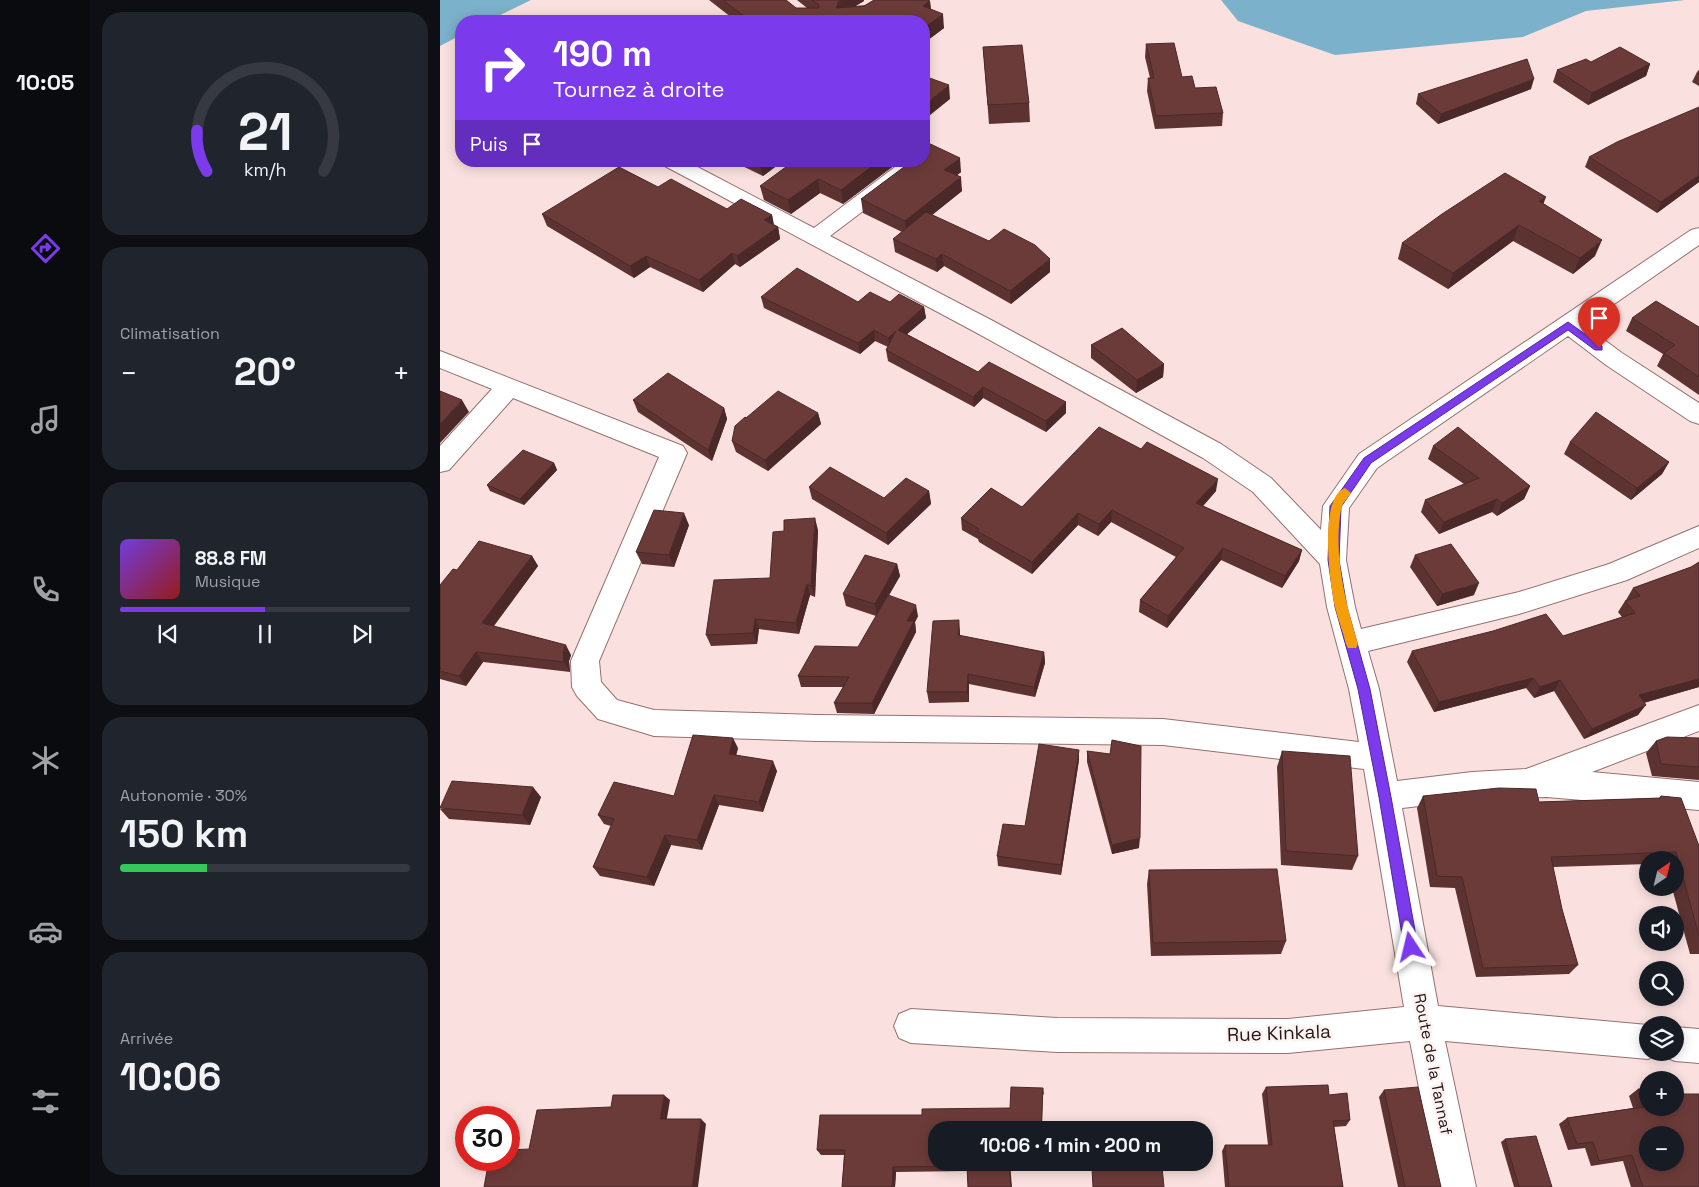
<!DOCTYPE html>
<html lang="fr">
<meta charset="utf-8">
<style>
:root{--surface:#171b24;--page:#20242c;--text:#f1f3f6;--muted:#9ea1a6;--line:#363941;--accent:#7c3aed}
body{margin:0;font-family:"Space Grotesk",sans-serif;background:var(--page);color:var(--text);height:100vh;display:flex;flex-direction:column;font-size:19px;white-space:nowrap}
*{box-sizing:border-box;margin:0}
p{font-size:16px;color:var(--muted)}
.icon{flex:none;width:28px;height:28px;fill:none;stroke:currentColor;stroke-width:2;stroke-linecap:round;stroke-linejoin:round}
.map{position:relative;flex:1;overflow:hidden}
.drawer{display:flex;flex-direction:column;gap:12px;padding:12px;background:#0d0f14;width:350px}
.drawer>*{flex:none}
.banner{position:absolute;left:15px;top:15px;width:475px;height:152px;border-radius:20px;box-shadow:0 2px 12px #0003;background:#7c3aed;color:#fff;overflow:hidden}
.needle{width:32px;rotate:35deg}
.controls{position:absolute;left:1199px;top:851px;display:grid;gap:10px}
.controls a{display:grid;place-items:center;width:45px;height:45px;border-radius:50%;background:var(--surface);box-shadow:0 2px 12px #0003;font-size:25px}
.speed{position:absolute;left:15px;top:1106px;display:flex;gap:10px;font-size:25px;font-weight:700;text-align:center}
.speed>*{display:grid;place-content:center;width:65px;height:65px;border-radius:50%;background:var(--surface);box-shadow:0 2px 12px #0003;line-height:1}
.speed .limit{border:8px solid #d22;background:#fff;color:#111}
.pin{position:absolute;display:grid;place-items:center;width:42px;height:42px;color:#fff;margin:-51px -21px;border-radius:50% 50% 50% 0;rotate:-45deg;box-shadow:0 0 5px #0007}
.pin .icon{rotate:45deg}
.me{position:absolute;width:55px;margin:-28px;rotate:350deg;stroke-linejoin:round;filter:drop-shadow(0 0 4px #0008)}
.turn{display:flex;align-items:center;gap:18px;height:105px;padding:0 15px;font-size:22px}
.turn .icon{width:65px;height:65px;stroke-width:2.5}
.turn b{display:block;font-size:35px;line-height:42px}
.then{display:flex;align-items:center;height:48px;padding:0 15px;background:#0003;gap:10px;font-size:19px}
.big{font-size:38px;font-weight:700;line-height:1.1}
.drawer .widget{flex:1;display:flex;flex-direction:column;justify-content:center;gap:8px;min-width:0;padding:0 18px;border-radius:20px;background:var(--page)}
.drawer .dial{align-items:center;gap:0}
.dial svg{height:130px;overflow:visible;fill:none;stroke:var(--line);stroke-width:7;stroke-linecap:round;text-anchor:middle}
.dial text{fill:var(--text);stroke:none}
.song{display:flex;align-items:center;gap:15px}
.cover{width:60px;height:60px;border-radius:8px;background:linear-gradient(135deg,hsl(260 70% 55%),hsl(0 70% 35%))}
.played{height:5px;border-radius:2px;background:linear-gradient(90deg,var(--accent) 50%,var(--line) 50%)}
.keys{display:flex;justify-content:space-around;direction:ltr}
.heat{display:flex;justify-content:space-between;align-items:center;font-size:28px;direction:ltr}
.charge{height:8px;border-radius:4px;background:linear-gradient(90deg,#34c759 30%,var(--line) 0)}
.trip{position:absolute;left:488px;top:1121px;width:285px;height:50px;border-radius:20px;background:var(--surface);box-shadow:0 2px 12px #0003;font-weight:700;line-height:50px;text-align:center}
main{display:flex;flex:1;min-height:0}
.dock{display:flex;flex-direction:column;width:90px;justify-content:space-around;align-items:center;background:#090b0e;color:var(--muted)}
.dock .icon{width:35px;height:35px}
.dock .current{color:var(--accent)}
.dock b{font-size:22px;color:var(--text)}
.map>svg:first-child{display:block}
.water{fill:#7cb1cb}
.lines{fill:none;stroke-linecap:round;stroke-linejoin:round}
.minor-casing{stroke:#95716e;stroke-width:2}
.minor{fill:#fff;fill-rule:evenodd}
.wall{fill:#5c3331}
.shaded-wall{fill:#4b2928}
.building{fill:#6b3b39;stroke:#4b2928;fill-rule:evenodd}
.route{fill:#7c3aed;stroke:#51269a}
.slow{fill:#f59e0b}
.labels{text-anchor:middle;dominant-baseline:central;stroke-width:5;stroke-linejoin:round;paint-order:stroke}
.street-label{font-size:16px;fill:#251716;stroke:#fcf3f2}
.near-street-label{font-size:19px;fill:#251716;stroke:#fcf3f2}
</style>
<main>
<nav class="dock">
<b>10:05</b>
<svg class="icon current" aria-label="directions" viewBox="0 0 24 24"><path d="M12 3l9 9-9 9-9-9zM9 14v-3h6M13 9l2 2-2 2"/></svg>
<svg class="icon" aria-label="music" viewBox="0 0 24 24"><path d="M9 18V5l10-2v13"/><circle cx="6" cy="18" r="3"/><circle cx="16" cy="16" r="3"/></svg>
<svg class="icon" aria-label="phone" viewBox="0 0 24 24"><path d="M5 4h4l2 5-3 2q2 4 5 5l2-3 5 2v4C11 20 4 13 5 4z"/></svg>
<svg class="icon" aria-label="climate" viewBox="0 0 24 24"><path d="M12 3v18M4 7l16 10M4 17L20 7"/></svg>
<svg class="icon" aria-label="car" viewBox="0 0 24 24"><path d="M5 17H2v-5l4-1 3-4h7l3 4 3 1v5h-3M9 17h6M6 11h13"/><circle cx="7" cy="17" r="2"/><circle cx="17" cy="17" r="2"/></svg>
<svg class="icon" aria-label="filters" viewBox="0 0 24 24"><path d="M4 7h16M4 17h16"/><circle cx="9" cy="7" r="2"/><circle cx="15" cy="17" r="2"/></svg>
</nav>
<section class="drawer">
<div class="widget dial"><svg viewBox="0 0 100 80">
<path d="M14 69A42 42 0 1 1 86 69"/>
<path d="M14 69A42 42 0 0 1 8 44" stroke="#7c3aed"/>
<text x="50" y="56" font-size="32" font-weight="700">21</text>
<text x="50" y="72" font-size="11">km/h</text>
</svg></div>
<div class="widget"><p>Climatisation</p>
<div class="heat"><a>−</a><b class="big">20°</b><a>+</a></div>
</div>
<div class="widget">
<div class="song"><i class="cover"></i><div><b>88.8 FM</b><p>Musique</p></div></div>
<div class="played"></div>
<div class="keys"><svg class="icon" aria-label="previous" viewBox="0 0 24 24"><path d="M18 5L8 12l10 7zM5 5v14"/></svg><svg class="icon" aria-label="pause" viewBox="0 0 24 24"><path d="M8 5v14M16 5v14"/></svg><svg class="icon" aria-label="next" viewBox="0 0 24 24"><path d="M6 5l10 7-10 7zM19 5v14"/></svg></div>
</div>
<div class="widget"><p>Autonomie · 30%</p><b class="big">150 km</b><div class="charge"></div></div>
<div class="widget"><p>Arrivée</p><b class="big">10:06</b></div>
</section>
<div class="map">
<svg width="1259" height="1187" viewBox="0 0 1259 1187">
<rect width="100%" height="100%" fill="#fae1df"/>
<g class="water">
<polygon points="0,0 91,0 48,21 21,21 21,35 0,46"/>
<polygon points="781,0 1245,0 1146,11 1083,37 895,55 798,21"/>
</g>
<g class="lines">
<defs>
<g id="minor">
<polygon points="484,157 487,161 484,165 390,236 553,321 781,444 831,478 881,530 883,506 919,454 1251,230 1259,228 1259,245 1144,325 1182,353 1259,403 1259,424 1250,421 1166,365 1128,336 937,468 909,508 906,560 915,607 921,629 1079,592 1169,564 1259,526 1259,548 1187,580 1079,614 928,651 939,689 957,781 1032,772 1086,769 1259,705 1259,731 1152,772 1259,782 1259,810 1107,797 1050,798 962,808 998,1006 1208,1025 1208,1052 1221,1052 1208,1059 1005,1041 1036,1187 998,1187 970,1041 848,1053 617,1052 471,1043 459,1038 454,1026 459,1014 471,1009 617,1018 848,1019 964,1007 924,769 723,745 377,741 214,736 158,719 137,696 132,687 131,661 219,457 73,398 9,470 0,472 0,446 52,389 0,368 0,351 243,446 247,453 159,661 161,682 177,700 214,710 377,715 723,719 919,742 909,689 887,607 880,564 813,492 763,458 537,333 223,165 220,161 246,161 374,228 463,161 484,161"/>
<polygon points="1235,1027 1259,1029 1259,1063 1235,1061 1223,1056 1221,1052 1235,1052"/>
</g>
</defs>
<use href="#minor" class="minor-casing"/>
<use href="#minor" class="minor"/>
</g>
<g class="wall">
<polygon points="269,0 346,0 356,8 367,8 357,0 424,0 424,1 415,6 490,1 491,9 504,28 484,43 484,21 296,21"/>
<polygon points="706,44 783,113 782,126 715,129 707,91 708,78 710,78 705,57"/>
<polygon points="543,47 589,103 590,122 549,124"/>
<polygon points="1151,62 1210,64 1206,76 1148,105 1113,82 1117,70"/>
<polygon points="1259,70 1259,86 1252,82 1257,72"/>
<polygon points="1091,89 998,124 976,104 978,94"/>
<polygon points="484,141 521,172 517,175 522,191 492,215 610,272 571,304 504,266 497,272 455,252 453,239 462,232 423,213 421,199 484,161"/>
<polygon points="1149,157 1259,182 1217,213 1145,167"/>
<polygon points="292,161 343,161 323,176"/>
<polygon points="460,161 403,204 380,193 351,214 324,200 320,186"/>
<polygon points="218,187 287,209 332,215 334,225 338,227 340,239 300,267 295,264 263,292 210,267 194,278 107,226 102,214"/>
<polygon points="1104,204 1155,256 1133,274 1073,241 1008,289 958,259 962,243"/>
<polygon points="321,297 418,302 450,302 484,307 486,318 467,334 538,372 626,402 626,413 606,432 543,398 534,407 448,361 446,350 448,347 435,341 420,354 324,308"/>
<polygon points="1192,318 1259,327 1259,395 1217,366 1223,354 1186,331"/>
<polygon points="651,345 724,364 723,377 696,393 651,358"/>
<polygon points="193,400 284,408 287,419 272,461 198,412"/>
<polygon points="378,413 381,424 328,471 296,452 292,441 306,418"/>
<polygon points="1130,442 1229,462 1222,474 1191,500 1124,454"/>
<polygon points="993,446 1090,486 1084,499 1057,516 1052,512 999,534 981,512 985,500 1024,484 988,459"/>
<polygon points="114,463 117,470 84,505 50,491 47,485"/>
<polygon points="369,487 444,498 489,491 491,504 448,545 372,499"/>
<polygon points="776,491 763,506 862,550 859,561 842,588 781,560 727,628 699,612 700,600 736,557 671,522 658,536 638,525 592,574 539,542 538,539 522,530 521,518 582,507"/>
<polygon points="249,525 234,567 202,564 196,552"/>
<polygon points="378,530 375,597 370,595 359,634 319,629 317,644 271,646 266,635 330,578"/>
<polygon points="975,555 1034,595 997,606 970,567"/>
<polygon points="92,556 98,566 54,626 131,655 129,661 130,672 43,662 26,686 0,679 0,585 17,570"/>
<polygon points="457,564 460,576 449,595 478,616 475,622 476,632 434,714 397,713 394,703 403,687 361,687 358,676 418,647 436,616 406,606 403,594"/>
<polygon points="1251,567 1259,687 1204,703 1198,715 1144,739 1114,691 1094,698 1086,688 994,712 967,662 972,651 1123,636 1182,617 1178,612 1185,601 1187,600 1186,600 1193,588"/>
<polygon points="520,631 520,636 604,652 605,663 595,697 529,684 529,702 489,703 487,692"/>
<polygon points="1259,738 1259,780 1212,776 1206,753 1216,741"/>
<polygon points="298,748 296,755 337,771 323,812 279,805 262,850 231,845 214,886 160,876 153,867 171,826 164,824 158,815 234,796"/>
<polygon points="647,751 699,848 672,854 647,762"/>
<polygon points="842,751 918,856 912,870 841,865 837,767"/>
<polygon points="639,760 621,875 558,866 557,856 585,826"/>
<polygon points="983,796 1099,802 1219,798 1221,796 1259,846 1259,954 1250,954 1232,888 1235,888 1235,860 1208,860 1208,864 1113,867 1122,909 1138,965 1129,974 1036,977 1015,888 990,887 977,808"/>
<polygon points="101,797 90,825 9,819 0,809"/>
<polygon points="709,870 846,941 841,954 711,956 707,884"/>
<polygon points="826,1087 889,1095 910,1120 906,1126 894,1127 903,1187 785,1187 782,1151 785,1145 828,1145 822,1094"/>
<polygon points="603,1088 604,1094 496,1162 570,1162 572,1187 528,1187 527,1171 456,1172 455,1187 402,1187 404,1155 381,1155 377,1150 482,1115 570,1108"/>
<polygon points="1198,1089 1208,1108 1259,1187 1191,1187 1183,1161 1151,1166 1145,1148 1128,1150 1119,1124 1127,1118 1193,1108 1189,1096"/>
<polygon points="944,1090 1001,1187 958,1187 939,1097"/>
<polygon points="1065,1139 1112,1187 1074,1187 1061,1142"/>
</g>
<g class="shaded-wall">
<polygon points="401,0 424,0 424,1 401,15 396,8 399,1"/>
<polygon points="490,1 491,15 483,6"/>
<polygon points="503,14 504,28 484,43 484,28"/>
<polygon points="1210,64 1206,76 1148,105 1152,93"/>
<polygon points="1094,79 1091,89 998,124 1001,114"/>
<polygon points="509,85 510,99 484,120 484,105"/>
<polygon points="520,158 521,172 506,184 504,170"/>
<polygon points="320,161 343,161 323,176 319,162"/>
<polygon points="439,161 460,161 403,204 401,190"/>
<polygon points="1259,175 1259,182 1217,213 1221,202"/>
<polygon points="521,177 522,191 467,235 465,221"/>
<polygon points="378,179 380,193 351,214 348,200"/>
<polygon points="1106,197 1100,213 1099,201"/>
<polygon points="332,215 334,227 324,220"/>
<polygon points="1079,225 1073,241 1008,289 1013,273"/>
<polygon points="338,227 340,239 300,267 297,256"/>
<polygon points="1162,240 1155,256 1133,274 1140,258"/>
<polygon points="292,253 295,264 263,292 259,280"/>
<polygon points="502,254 504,266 497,272 496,259"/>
<polygon points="206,256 210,267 194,278 190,266"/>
<polygon points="610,259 610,272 571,304 570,291"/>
<polygon points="484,307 486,318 459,341 458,330"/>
<polygon points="434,330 435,341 420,354 418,343"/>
<polygon points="456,331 450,349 448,338"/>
<polygon points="724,364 723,377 696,393 697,380"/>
<polygon points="543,387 543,398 534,407 533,397"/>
<polygon points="22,400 29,412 0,443 0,424"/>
<polygon points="626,402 626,413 606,432 606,421"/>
<polygon points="284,408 287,419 272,461 268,450"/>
<polygon points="378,413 381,424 328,471 325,460"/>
<polygon points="1229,462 1222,474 1191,500 1197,488"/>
<polygon points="114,463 117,470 84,505 80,499"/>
<polygon points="778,479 776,491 755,515 756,503"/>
<polygon points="1090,486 1084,499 1057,516 1062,503"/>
<polygon points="489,491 491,504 448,545 446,533"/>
<polygon points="1057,499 1052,512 999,534 1004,522"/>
<polygon points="672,510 671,522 658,536 659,524"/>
<polygon points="244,513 249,525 234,567 229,555"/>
<polygon points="638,513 638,525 592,574 592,562"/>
<polygon points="375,518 378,530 375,597 371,586"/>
<polygon points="783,548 781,560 727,628 728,616"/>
<polygon points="862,550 859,561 842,588 845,576"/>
<polygon points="92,556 98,566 48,633 42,623"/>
<polygon points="457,564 460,576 437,616 435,604"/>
<polygon points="1039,583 1034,595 997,606 1002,594"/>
<polygon points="367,584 370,595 359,634 356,623"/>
<polygon points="476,605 478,616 475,622 476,632 434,714 432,703 467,621"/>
<polygon points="315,619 319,629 317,644 313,633"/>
<polygon points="519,620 520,631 520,646 518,635"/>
<polygon points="126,645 131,655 129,661 130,672 124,662 123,651"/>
<polygon points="36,652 43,662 26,686 19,676"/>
<polygon points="604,652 605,663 595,697 594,687"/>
<polygon points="528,674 529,684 529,702 527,692"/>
<polygon points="1093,678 1086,688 994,712 999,702"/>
<polygon points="1259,679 1259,687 1192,706 1199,695"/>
<polygon points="1120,680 1114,691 1094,698 1100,687"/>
<polygon points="1206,705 1198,715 1144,739 1152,729"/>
<polygon points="293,738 298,748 294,764 289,754"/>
<polygon points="639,750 639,760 621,875 621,865"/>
<polygon points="333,761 337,771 323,812 319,802"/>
<polygon points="93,787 101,797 90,825 82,815"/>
<polygon points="274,795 279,805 262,850 257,840"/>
<polygon points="225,835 231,845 214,886 207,877"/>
<polygon points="700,838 699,848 672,854 672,845"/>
<polygon points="603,1088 602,1130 601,1130"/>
<polygon points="224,1095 230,1100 226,1124 220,1119"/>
<polygon points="261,1119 266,1124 258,1187 252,1187"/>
<polygon points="453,1167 456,1172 455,1187 452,1187"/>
</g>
<g class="building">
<polygon points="283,0 346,0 356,8 379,8 379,5 372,0 401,0 399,1 396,8 424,6 434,0 487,0 490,1 483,6 503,14 484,28 484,21 315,21 301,14"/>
<polygon points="734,43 742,77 752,76 755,88 776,87 783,113 716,116 708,78 714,78 706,44"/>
<polygon points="582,45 589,103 548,105 543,47"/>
<polygon points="1180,47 1210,64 1152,93 1117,70 1146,59 1151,62"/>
<polygon points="1087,59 1094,79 1001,114 978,94"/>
<polygon points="484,76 509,85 484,105"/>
<polygon points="1259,107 1259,175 1221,202 1149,157 1177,142"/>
<polygon points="484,141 520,158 504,170 521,177 465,221 421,199 472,161 484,161 484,152 487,147 484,142"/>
<polygon points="354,161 439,161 401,190 378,179 348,200 320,186"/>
<polygon points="179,167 218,187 231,179 287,209 301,199 332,215 324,220 338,227 297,256 292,253 259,280 206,256 190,266 102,214"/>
<polygon points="1065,173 1106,197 1099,201 1162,240 1140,258 1079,225 1013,273 962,243 1002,214"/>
<polygon points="486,212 549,241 564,229 595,245 610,259 570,291 502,254 496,259 453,239"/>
<polygon points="357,268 418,302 430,292 450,302 459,294 484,307 458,330 538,372 549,362 626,402 606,421 543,387 533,397 446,350 456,331 448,338 434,330 418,343 321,297"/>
<polygon points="1216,301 1259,327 1259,377 1224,353 1235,345 1192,318"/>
<polygon points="682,328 724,364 697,380 651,345"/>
<polygon points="228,373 284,408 268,450 193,400"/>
<polygon points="0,391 22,400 0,424"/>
<polygon points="338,391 378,413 325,460 292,441 295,426 305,417 306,418"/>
<polygon points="1156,412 1229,462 1197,488 1130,442"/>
<polygon points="659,427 701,449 707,442 778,479 756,503 862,550 845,576 783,548 728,616 700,600 744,548 672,510 659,524 638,513 592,562 537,531 539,529 521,518 551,488 582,507"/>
<polygon points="1018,427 1090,486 1062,503 1057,499 1004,522 985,500 1039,478 993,446"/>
<polygon points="83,450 114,463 80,499 47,485"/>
<polygon points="390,467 444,498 466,478 489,491 446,533 369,487"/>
<polygon points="214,510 244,513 229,555 196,552"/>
<polygon points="375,518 371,586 367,584 356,623 315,619 313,633 266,635 274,580 330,578 333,532 344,531 344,520"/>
<polygon points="39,541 92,556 42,623 126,645 123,651 124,662 36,652 19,676 0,671 0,585 13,569 17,570"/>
<polygon points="1011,544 1039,583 1002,594 975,555"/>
<polygon points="425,555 457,564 435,604 403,594"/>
<polygon points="1259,562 1259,679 1199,695 1206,705 1152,729 1120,680 1100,687 1093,678 999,702 972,651 1053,631 1106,614 1123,636 1195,613 1185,601 1200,596 1193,588 1251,567"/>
<polygon points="448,595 476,605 467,621 474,621 432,703 394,703 409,677 358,676 375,646 418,647"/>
<polygon points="519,620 518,635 604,652 594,687 528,674 527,692 487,692 493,621"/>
<polygon points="253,735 293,738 289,754 333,761 319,802 274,795 257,840 225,835 207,877 153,867 174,819 158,815 174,782 234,796"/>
<polygon points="1227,737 1259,738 1259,767 1221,764 1216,741"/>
<polygon points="672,740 701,746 700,838 672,845 647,751 670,754"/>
<polygon points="599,744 639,750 621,865 557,856 563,824 585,826"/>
<polygon points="842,751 910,756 918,856 846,851"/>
<polygon points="12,781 93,787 82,815 0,808"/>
<polygon points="1059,788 1096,789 1099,802 1221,798 1221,796 1241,798 1259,846 1259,936 1236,852 1111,857 1122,909 1138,965 1043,968 1022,877 997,876 983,796"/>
<polygon points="837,869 846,941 713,943 709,870"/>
<polygon points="888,1085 889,1095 907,1093 910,1120 893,1121 903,1187 789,1187 785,1145 832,1145 826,1087"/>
<polygon points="571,1087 603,1088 601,1130 496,1130 496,1162 569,1162 571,1187 528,1187 527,1166 453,1167 452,1187 402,1187 405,1150 377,1150 380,1115 482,1115 482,1109 570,1108"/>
<polygon points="978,1087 1001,1187 965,1187 944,1090"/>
<path d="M 1198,1089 L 1208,1089 L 1208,1108 L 1235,1108 L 1235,1094 L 1259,1094 L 1259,1187 L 1203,1187 L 1192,1155 L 1159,1161 L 1153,1142 L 1137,1144 L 1127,1118 L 1204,1107 ZM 1208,1135 L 1235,1135 L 1235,1162 L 1208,1162 Z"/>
<polygon points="173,1095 224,1095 220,1119 261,1119 252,1187 44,1187 49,1160 69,1160 69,1150 89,1149 97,1110 171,1107"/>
<polygon points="1096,1136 1112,1187 1079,1187 1065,1139"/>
<polygon points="722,1167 724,1187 653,1187 652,1168"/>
</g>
<polygon class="route" points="1128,322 1162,346 1162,350 1155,350 1128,330 931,463 901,507 899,560 907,607 930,689 951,797 978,947 976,952 971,954 966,952 964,947 939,797 918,689 895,607 888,560 890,506 924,458"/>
<path class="slow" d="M 905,488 L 911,493 C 908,498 902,503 901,509 C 893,554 905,601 918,644 L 916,648 L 908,648 L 906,644 C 903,632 898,619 895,607 C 890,584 878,497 905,488 Z"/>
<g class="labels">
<g class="street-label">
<text transform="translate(993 1064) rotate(79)">Route de la Tannaf</text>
</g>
<g class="near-street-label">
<text transform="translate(839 1033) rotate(-2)">Rue Kinkala</text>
</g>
</g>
</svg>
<div class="controls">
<a><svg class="needle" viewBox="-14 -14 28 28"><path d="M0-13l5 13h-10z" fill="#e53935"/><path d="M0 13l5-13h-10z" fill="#9ea1a6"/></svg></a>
<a><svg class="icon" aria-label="sound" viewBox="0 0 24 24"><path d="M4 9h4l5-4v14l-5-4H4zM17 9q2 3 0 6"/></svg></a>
<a><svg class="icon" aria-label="search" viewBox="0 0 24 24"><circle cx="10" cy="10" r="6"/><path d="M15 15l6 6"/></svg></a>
<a><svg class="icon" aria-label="layers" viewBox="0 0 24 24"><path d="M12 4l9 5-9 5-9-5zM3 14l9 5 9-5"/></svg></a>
<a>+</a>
<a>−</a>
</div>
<div class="speed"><div class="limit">30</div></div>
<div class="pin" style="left:1159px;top:348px;background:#d93025"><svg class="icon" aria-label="arrive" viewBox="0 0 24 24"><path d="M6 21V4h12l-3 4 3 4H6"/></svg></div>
<svg class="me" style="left:971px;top:947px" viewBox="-20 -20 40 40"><path d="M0-17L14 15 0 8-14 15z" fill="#7c3aed" stroke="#fff" stroke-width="4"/></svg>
<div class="trip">10:06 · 1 min · 200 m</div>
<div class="banner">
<div class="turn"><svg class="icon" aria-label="right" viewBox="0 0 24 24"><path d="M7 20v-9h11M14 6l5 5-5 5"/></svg><div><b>190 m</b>Tournez à droite</div></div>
<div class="then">Puis<svg class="icon" aria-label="arrive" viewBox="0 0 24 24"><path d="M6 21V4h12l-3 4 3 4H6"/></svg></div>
</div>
</div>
</main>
